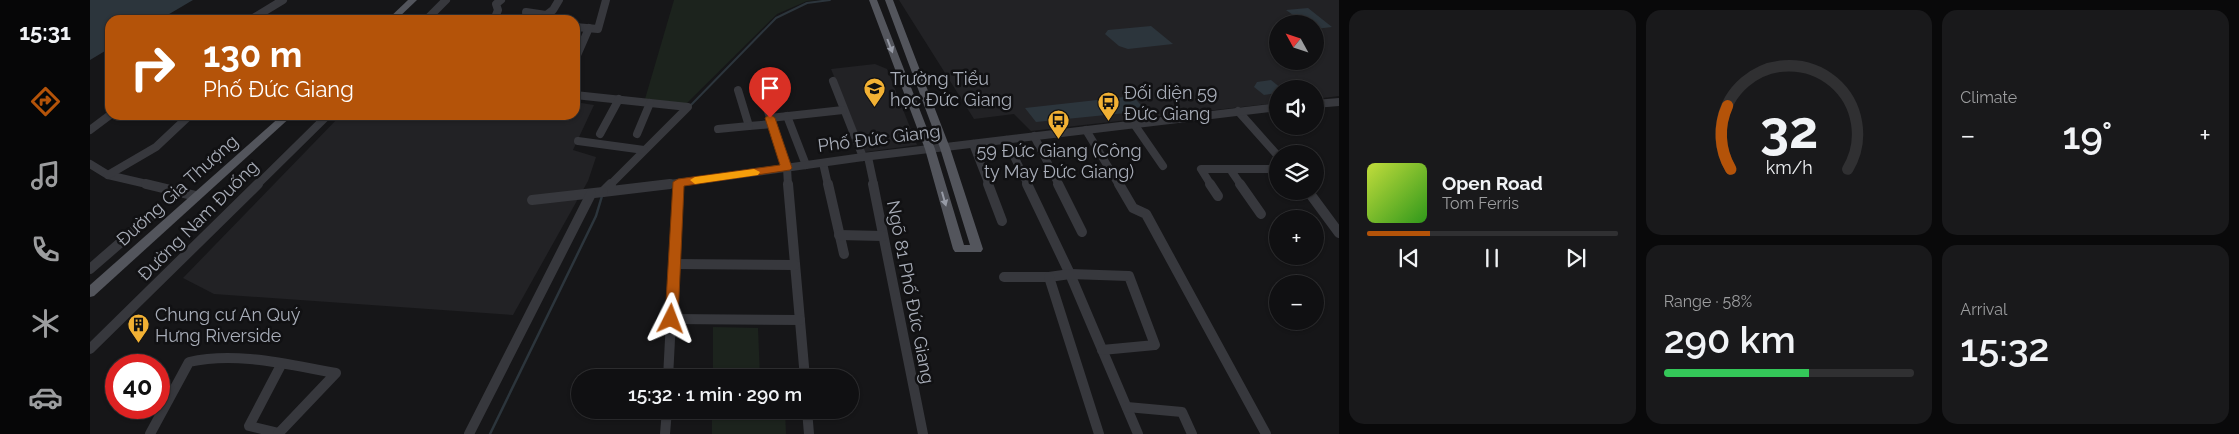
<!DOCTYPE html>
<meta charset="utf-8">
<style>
:root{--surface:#101012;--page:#19191b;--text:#f1f3f6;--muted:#9c9d9f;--line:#303032;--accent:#b45309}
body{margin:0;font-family:Raleway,sans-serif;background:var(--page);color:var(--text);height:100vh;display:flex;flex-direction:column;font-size:19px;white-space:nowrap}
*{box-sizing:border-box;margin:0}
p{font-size:16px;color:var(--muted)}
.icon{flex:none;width:28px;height:28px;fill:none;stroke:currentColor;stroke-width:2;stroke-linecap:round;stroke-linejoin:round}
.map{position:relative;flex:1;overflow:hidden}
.side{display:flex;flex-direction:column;gap:10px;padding:10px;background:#09090a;width:900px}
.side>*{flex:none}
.guide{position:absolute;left:15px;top:15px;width:475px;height:105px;border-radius:15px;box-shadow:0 1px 4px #0004,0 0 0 1px var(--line);background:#b45309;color:#fff;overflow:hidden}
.needle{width:32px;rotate:310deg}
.buttons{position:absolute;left:1179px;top:15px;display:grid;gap:10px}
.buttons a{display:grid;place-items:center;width:55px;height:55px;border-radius:50%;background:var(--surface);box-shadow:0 1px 4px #0004,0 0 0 1px var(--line);font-size:25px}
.speed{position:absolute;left:15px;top:354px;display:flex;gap:10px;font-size:25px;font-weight:700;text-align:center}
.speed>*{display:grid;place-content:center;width:65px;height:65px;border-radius:50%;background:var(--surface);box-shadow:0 1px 4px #0004,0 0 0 1px var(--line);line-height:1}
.speed .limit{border:8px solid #d22;background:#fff;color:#111}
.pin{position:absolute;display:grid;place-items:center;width:42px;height:42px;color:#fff;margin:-51px -21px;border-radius:50% 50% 50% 0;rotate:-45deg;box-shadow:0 0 5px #0007}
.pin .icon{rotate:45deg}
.me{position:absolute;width:55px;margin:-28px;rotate:3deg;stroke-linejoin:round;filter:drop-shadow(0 0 4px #0008)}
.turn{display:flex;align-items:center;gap:18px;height:105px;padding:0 15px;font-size:22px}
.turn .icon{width:65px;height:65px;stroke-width:2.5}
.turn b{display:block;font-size:35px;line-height:42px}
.big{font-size:38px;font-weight:600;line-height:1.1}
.side .card{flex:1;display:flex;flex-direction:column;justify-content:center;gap:8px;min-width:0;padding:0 18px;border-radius:15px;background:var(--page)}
.side .dial{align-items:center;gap:0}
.dial svg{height:130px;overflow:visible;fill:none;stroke:var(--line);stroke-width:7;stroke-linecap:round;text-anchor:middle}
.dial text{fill:var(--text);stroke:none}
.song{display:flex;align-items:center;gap:15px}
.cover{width:60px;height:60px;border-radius:8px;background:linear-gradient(135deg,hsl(70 70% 55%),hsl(110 70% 35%))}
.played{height:5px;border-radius:2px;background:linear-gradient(90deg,var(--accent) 25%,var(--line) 25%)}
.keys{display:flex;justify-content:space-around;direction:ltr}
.heat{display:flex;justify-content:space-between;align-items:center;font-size:28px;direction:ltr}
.charge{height:8px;border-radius:4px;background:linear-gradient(90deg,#34c759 58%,var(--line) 0)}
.side .tiles{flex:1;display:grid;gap:10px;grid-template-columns:repeat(3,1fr)}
.card:first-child{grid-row:span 2}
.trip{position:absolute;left:481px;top:369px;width:288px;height:50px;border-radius:25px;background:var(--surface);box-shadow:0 1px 4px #0004,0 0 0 1px var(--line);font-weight:600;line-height:50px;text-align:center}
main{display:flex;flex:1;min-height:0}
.tab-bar{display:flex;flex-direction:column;width:90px;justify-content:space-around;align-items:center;background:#060607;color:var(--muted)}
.tab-bar .icon{width:35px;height:35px}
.tab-bar .on{color:var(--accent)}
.tab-bar b{font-size:22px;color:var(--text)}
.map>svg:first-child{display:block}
.built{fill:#222225;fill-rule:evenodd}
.green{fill:#1c231d}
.water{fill:#2c353c}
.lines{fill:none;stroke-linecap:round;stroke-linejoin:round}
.stream-far1{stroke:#2c353c;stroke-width:2}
.stream{stroke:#2c353c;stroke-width:2.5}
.minor-far1{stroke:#37383d;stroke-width:8}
.minor{stroke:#37383d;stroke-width:10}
.major{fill:#53555c;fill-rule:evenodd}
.oneway{fill:#979ba6}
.route{fill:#b45309;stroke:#753606}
.slow{fill:#f59e0b}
.labels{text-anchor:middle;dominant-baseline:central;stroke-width:5;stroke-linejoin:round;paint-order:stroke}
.poi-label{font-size:18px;fill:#a8adb8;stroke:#111113;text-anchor:start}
.street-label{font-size:18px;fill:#a8adb8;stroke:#111113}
</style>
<main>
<nav class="tab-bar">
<b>15:31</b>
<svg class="icon on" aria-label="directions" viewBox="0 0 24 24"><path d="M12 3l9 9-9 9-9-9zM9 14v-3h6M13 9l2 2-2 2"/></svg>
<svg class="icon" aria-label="music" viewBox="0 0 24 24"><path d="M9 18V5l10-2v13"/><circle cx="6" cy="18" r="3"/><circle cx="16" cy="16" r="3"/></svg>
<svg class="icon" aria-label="phone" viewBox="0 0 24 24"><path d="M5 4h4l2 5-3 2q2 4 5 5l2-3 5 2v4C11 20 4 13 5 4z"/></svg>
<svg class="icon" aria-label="climate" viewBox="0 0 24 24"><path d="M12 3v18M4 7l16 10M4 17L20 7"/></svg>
<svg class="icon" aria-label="car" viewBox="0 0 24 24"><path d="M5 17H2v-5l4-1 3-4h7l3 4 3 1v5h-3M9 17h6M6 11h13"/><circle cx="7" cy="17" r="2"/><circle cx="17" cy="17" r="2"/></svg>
</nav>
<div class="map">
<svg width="1249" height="434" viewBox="0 0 1249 434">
<rect width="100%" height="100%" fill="#161618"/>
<g class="built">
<path d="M 809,0 L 1249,0 L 1249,96 L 1225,99 L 1225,89 L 1188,89 L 1187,103 L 941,131 L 924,114 L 884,119 ZM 1188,24 L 1225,24 L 1225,61 L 1188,61 Z"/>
<polygon points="785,64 797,69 827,145 775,152 741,69"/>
<polygon points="485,102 504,105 483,150 506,157 498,181 423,315 124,294 93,278 251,115 485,115"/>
</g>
<g class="green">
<polygon points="584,0 727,0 717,1 687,14 596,104 555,99"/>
<polygon points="623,327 668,328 670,377 623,377"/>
<polygon points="622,410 695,411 696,434 622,434"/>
</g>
<g class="water">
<polygon points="0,0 103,0 69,20 20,20 20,48 0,60"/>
<polygon points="1218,8 1242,27 1225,29 1225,24 1216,24 1196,10"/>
<polygon points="1061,26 1083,44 1038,49 1029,46 1015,34 1018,30"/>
<polygon points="1181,80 1192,89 1188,89 1187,93 1174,95 1164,87 1167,82"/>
<polygon points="1043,96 1056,111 946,122 935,108"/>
</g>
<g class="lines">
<polyline class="stream-far1" points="601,105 686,18 717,3 740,0"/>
<polyline class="stream" points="400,434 506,216 512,196"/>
<g class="minor-far1">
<polyline points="436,12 456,15"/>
<polyline points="406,15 408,10 406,4 411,0"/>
<polyline points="408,19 421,20"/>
<polyline points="160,20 193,0"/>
<polyline points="336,20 356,0"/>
<polyline points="450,20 463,10 469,0"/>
<polyline points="485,27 508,29 516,0"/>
<polyline points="485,60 499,28"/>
<polyline points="667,79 697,168 698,185"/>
<polyline points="743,81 773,157"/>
<polyline points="648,90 659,126 682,124"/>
<polyline points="485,95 598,107 520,185"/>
<polyline points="1225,104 1249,102"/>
<polyline points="1148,111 1188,156"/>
<polyline points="697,116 716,165"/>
<polyline points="680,118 753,110"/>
<polyline points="1044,124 1073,166"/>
<polyline points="628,129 659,126"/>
<polyline points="0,130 20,115"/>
<polyline points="996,130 1029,185"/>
<polyline points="510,134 529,99"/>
<polyline points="547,134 560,103"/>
<polyline points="944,136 969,185"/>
<polyline points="916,140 938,185"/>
<polyline points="488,141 554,150"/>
<polyline points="883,144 899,185"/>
<polyline points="778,157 784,185"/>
<polyline points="733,163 738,185"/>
<polyline points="0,164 18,175 61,185"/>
<polyline points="1142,172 1151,185"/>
<polyline points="18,175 66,147 100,115"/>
<polyline points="167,185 238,115"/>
<polyline points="569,185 588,183"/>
<polyline points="588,185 588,183 773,157 1188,107"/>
<polyline points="1121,185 1111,169 1188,169"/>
</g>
<g class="minor">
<polyline points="56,184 106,196"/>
<polyline points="521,184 513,192 580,184"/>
<polyline points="698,184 715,378"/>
<polyline points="738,184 754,254"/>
<polyline points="783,184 833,434"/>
<polyline points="898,184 912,221"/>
<polyline points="937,184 980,274 1048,434"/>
<polyline points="968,184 992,232"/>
<polyline points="1029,184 1043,208 1056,214 1176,434"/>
<polyline points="1120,184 1128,196"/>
<polyline points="1150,184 1171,214"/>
<polyline points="1218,191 1249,233"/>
<polyline points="442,200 513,192"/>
<polyline points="749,235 793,236"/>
<polyline points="584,264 705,265"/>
<polyline points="0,269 60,217"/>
<polyline points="914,277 959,277 980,274 1039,276 1065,345 1012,350"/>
<polyline points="959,277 1009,434"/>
<polyline points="581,319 710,320"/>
<polyline points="0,349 168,184"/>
<polyline points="578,378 588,184"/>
<polyline points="1037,407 1092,412 1102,434"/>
<polyline points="717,410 719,434"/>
<polyline points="189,433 159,426 191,365"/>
<path d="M 60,434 L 99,362 C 147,351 199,365 246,373 L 188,434"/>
<polyline points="379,434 501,194"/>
<polyline points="575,434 577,410"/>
</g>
<g class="major">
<polygon points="318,0 327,0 306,20 297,20"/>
<polygon points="779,0 787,0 845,149 874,245 880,245 850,148 795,0 803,0 860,148 893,249 891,252 865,252 863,249 835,149"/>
<polygon points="192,115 203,115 4,296 0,297 0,285"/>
</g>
</g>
<defs><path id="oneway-solid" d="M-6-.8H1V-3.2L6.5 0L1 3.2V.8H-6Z" transform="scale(1.25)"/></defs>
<g class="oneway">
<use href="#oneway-solid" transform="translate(800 46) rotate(69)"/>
<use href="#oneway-solid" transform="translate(854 199) rotate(74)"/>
</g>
<polygon class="route" points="680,114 685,118 702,168 700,170 594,186 588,319 586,323 581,325 577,323 575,319 583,182 588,179 690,165 675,118"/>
<polygon class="slow" points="664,169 670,172 668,175 605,184 600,180 605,177"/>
<defs>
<symbol id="school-pin" viewBox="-11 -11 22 30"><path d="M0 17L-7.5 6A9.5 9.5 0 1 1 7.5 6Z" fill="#f2b134" stroke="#111113"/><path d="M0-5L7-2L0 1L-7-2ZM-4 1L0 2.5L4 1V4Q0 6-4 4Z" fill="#111"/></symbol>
<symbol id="bus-pin" viewBox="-11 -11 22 30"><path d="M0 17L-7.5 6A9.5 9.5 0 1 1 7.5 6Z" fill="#f2b134" stroke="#111113"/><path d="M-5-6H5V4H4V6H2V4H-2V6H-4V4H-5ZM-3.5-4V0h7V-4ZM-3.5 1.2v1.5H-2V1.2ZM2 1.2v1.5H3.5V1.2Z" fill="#111"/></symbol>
<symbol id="building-pin" viewBox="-11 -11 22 30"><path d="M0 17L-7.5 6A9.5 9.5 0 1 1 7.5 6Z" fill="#f2b134" stroke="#111113"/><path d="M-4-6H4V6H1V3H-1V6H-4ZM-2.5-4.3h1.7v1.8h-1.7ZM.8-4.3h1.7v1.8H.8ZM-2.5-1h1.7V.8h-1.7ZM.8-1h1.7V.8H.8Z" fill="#111"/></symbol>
</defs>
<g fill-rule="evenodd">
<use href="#school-pin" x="772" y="76" width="25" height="34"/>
<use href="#bus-pin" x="1006" y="90" width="25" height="34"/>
<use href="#bus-pin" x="956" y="108" width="25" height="34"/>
<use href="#building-pin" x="36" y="312" width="25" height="34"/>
</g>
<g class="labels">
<g class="poi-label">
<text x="800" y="78">Trường Tiểu<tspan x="800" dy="21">học Đức Giang</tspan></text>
<text x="1034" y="92">Đối diện 59<tspan x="1034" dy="21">Đức Giang</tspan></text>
<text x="969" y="150" text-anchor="middle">59 Đức Giang (Công<tspan x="969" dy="21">ty May Đức Giang)</tspan></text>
<text x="65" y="314">Chung cư An Quý<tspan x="65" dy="21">Hưng Riverside</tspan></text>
</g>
<g class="street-label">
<text transform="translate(789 138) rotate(-7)">Phố Đức Giang</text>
<text transform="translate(87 190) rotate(-42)">Đường Gia Thượng</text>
<text transform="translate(108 220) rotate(-45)">Đường Nam Đuống</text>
<text transform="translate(821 292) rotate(79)">Ngõ 81 Phố Đức Giang</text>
</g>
</g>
</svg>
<div class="buttons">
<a><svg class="needle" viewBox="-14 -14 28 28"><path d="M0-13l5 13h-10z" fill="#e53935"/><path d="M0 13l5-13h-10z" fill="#9c9d9f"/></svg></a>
<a><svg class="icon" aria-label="sound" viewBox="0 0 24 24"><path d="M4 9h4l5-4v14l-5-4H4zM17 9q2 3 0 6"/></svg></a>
<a><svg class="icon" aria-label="layers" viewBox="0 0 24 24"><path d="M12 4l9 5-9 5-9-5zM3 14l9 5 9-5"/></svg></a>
<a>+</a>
<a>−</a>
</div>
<div class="speed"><div class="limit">40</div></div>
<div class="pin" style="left:680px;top:118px;background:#d93025"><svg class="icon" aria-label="arrive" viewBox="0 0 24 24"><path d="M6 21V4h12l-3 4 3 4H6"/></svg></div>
<svg class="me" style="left:581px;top:319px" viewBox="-20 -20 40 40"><path d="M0-17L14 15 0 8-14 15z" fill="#b45309" stroke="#fff" stroke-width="4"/></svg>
<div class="trip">15:32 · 1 min · 290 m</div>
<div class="guide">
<div class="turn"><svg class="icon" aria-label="right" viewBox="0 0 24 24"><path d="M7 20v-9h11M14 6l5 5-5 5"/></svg><div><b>130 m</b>Phố Đức Giang</div></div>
</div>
</div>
<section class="side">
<div class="tiles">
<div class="card">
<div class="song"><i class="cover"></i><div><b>Open Road</b><p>Tom Ferris</p></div></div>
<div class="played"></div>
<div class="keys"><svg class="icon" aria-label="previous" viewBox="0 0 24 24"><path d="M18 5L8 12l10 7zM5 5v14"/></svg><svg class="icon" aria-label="pause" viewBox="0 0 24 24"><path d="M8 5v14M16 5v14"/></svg><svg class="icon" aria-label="next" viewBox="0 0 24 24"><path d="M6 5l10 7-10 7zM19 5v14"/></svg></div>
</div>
<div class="card dial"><svg viewBox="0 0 100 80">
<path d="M14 69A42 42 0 1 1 86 69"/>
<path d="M14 69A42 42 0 0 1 12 30" stroke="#b45309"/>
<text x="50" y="56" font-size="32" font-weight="700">32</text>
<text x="50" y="72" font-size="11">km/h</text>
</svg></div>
<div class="card"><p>Climate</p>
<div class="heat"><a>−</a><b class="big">19°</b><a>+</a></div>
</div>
<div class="card"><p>Range · 58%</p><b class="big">290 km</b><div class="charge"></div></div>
<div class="card"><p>Arrival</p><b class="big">15:32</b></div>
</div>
</section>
</main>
